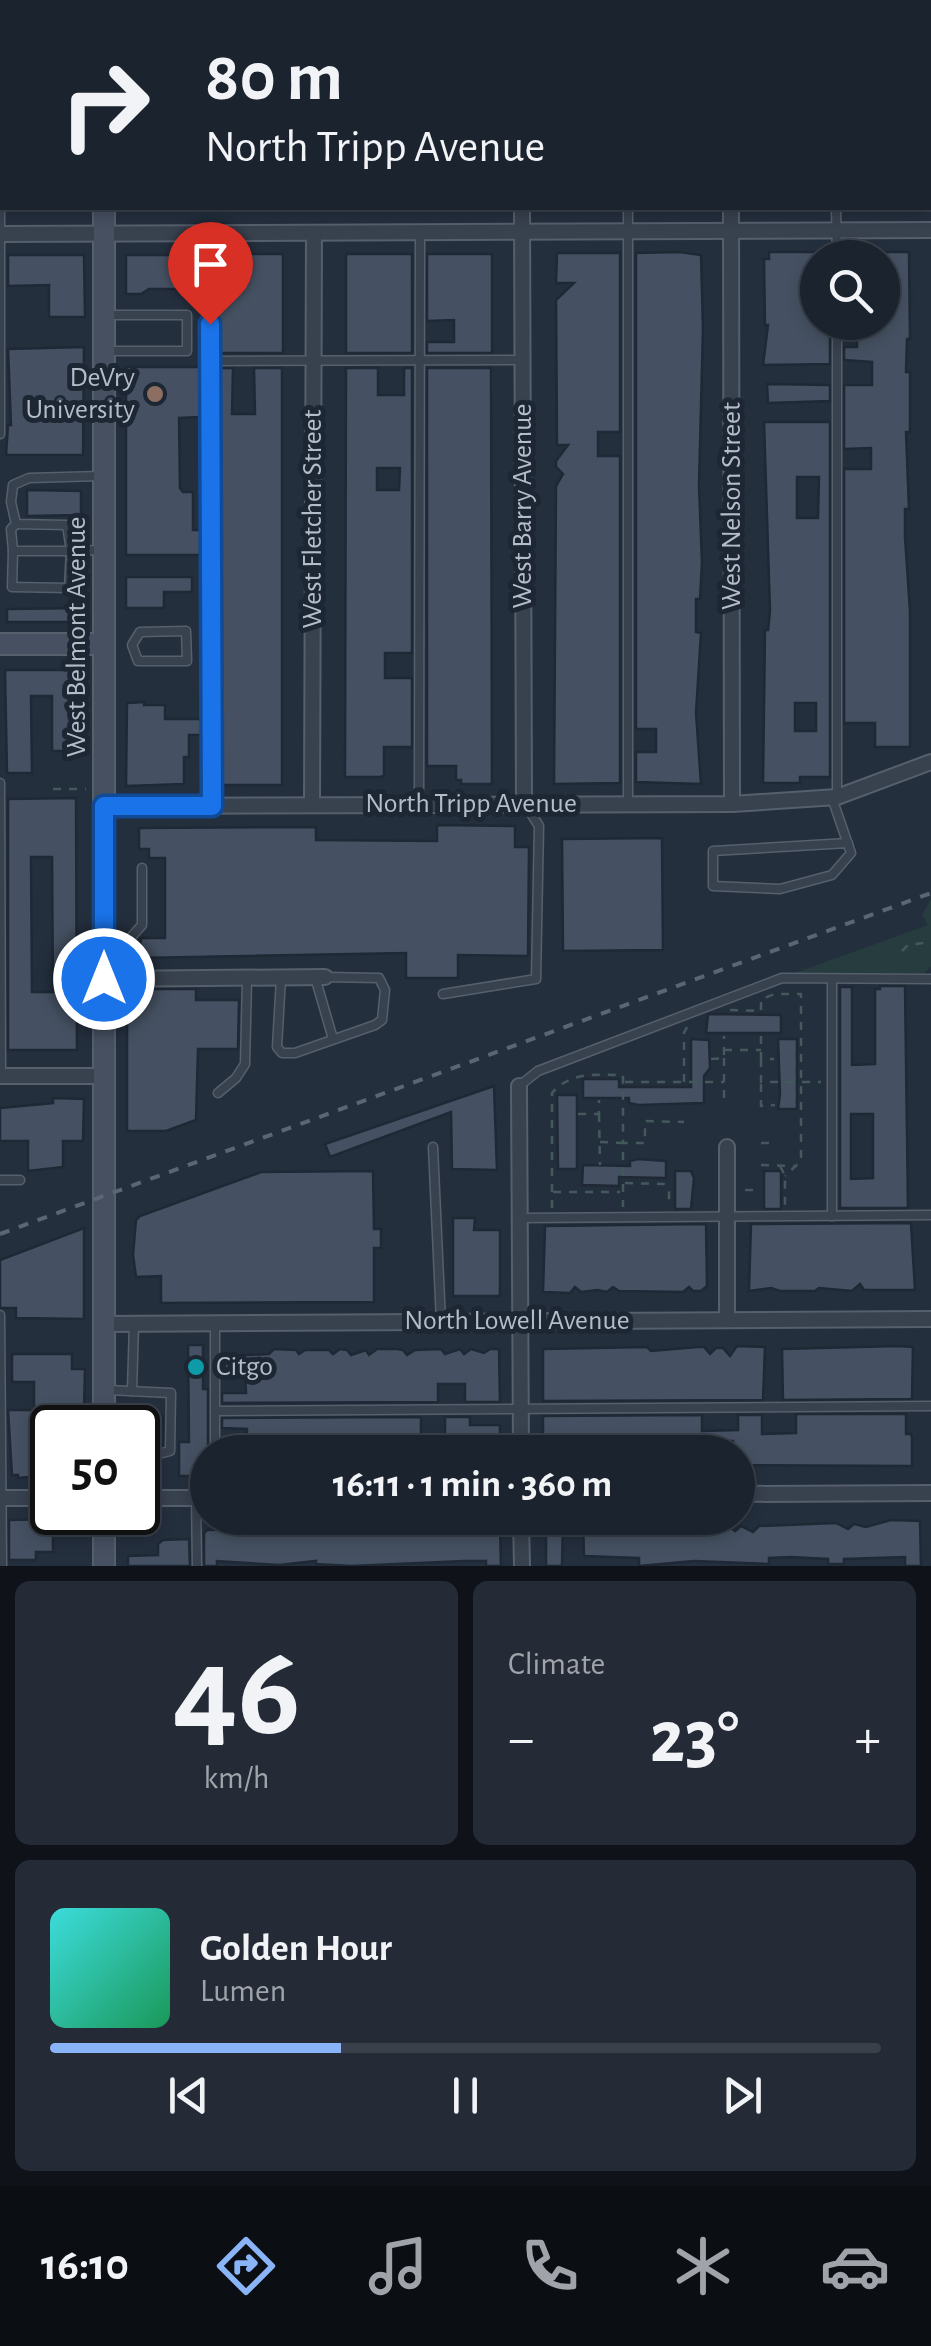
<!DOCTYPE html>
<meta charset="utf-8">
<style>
:root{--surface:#1b232e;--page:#242b36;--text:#f1f3f6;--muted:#a0a4aa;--line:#39404a;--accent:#8ab4f8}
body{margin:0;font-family:"Alegreya Sans",sans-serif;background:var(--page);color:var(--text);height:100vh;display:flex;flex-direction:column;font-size:38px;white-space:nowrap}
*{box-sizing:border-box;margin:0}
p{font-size:32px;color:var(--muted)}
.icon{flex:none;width:55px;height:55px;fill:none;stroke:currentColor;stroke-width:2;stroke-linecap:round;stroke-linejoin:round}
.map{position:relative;height:1566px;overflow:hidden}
.panel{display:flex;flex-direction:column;gap:15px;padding:15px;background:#0f1319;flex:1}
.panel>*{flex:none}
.top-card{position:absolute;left:0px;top:0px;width:932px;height:210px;box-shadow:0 5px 15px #0003,0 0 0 2px var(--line);background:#1b232e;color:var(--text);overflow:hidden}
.controls{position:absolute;left:800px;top:240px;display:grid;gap:20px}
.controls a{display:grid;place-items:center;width:100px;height:100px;border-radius:50%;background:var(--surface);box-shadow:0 5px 15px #0003,0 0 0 2px var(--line);font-size:50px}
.speed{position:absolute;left:30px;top:1405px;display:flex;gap:20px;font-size:50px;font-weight:700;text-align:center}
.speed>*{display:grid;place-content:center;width:130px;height:130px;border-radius:50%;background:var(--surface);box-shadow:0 5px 15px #0003,0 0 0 2px var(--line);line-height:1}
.speed .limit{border:5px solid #111;border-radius:15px;background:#fff;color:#111}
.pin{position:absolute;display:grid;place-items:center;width:85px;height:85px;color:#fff;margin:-102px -42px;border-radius:50% 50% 50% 0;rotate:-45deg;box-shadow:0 0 10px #0007}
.pin .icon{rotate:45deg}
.me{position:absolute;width:110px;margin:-55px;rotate:0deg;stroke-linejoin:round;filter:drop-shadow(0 0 8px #0008)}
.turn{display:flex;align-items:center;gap:35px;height:210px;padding:0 40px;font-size:45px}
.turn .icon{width:130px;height:130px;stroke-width:2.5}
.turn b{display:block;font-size:70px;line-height:85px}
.big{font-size:75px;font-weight:600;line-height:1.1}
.panel .widget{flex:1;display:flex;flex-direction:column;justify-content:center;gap:15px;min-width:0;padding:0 35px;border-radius:15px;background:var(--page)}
.panel .dial{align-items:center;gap:0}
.dial b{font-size:130px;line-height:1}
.song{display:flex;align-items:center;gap:30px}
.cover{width:120px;height:120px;border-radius:15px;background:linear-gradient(135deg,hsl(180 70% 55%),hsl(150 70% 35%))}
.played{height:10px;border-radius:5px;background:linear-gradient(90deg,var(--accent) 35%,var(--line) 35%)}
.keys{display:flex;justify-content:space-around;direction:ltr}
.heat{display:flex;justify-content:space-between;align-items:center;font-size:55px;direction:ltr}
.panel .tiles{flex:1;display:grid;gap:15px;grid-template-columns:1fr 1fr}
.widget:last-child{grid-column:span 2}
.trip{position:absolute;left:190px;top:1435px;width:565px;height:100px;border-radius:50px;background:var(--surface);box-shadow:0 5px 15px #0003,0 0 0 2px var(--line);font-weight:600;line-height:100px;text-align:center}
.dock{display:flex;height:160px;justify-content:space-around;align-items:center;background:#0b0e12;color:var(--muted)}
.dock .icon{width:70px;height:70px}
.dock .selected{color:var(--accent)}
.dock b{font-size:45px;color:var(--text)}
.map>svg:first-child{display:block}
.green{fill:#263c3f}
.building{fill:#455162;stroke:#1f2835;stroke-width:2.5;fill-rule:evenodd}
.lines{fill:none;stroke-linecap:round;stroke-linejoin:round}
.lane-casing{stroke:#565f6c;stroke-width:11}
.street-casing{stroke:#565f6c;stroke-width:18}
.secondary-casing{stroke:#565f6c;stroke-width:24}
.path{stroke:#44595c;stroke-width:2.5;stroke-dasharray:8 8;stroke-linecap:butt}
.lane{stroke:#38414e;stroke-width:8}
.street{stroke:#38414e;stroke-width:14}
.secondary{stroke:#465061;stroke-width:20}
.rail{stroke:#5a6575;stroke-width:4;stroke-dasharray:10 10;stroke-linecap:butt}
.route-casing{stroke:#114b97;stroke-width:25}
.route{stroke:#1a73e8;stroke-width:18}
.education-dot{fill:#8d6e63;stroke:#1d2633;stroke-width:4}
.culture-dot{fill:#0f9aa8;stroke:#1d2633;stroke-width:4}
.labels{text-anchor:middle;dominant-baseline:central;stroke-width:10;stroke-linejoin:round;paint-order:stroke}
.poi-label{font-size:28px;fill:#b4bcc9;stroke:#1d2633;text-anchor:end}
.street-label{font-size:28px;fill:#b4bcc9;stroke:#1d2633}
</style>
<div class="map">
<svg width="931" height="1566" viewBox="0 0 931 1566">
<rect width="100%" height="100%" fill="#242f3e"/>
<g class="green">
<rect x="125" y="208" width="226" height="4"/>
<polygon points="931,899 931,967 924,973 792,974 928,925 922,915"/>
</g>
<g class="building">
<polygon points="679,252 701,255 703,329 699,485 702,563 700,599 696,599 696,632 701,633 696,713 701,784 636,782 636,752 656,752 656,729 636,729 636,253"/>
<polygon points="769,252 818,252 818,322 830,322 830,364 763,365 768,325 765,325 764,259 769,259"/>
<polygon points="882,252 909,252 910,339 907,339 906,372 910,372 910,432 906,432 909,509 905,509 905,537 910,611 910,747 875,747 875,723 844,723 844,469 871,469 871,448 844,449 844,385 872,385 872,362 844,360 844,347 857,347 857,322 882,322"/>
<polygon points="557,253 620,253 620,432 598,432 598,456 620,456 620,783 554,784 556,486 563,474 556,467 556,461 568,445 557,445 556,300 574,283 556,283"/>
<rect x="217" y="254" width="66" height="99"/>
<rect x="346" y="254" width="66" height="99"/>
<polygon points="427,254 492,254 492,353 427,353 427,342 454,342 454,320 427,321"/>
<polygon points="8,255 84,255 85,317 49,317 49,285 8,286"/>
<polygon points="126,255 202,255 202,289 149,289 141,294 126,294"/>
<polygon points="84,347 83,455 6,455 8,425 11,425 8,349"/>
<polygon points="126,367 202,367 202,417 179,418 180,488 183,492 193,492 193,530 203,530 203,555 126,555"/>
<polygon points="217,368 233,368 232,414 255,414 254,368 282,368 282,785 218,785"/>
<path d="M 346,368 L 378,368 L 378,395 L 404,395 L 404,368 L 412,368 L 412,653 L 385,653 L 385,678 L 412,678 L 412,747 L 384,747 L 384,776 L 380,777 L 345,777 ZM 377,468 L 400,468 L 399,490 L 377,490 Z"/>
<polygon points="427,368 491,368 492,784 461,784 461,780 456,780 456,766 427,766"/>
<polygon points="767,384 830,385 830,401 768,403"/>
<path d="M 764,422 L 830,422 L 830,777 L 800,777 L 800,783 L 763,783 L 765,630 L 768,630 L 770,611 ZM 797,477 L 819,477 L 818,518 L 797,518 ZM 795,703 L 816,703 L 816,731 L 795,731 Z"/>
<polygon points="27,490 81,491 81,515 27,516"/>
<polygon points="126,577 192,577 192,592 164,592 164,608 126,608"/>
<polygon points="83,608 82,622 7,622 7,609"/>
<polygon points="5,670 77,670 77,751 52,751 52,696 31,696 32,773 7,773"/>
<polygon points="145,702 144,705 165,705 165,719 203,719 203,735 189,735 189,757 184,757 184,784 126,786 127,703"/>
<path d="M 76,798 L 77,1050 L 8,1050 L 8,799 ZM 31,857 L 52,857 L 53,992 L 32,992 Z"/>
<polygon points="437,825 515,826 515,847 529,847 528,956 458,955 458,978 406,978 406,953 139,958 141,938 165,938 165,858 149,858 149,849 139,849 139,828 316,827 316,840 437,841"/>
<polygon points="662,838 663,950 563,951 562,839"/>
<path d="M 880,986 L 905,986 L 908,1208 L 840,1208 L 840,987 L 852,987 L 852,1065 L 875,1064 L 875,989 L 880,989 ZM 851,1114 L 873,1114 L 873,1178 L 851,1179 Z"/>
<polygon points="144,989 196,989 196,1000 239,1000 238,1049 198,1049 196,1120 166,1131 127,1131 127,1000 144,1000"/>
<polygon points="708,1014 781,1015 781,1033 706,1033"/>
<polygon points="691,1039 709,1040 710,1068 704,1076 704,1103 638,1105 629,1103 629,1098 583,1098 583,1079 619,1079 619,1087 691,1087"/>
<polygon points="778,1039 797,1039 797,1109 778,1109 780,1094"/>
<polygon points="494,1086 497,1170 452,1169 451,1112 330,1157 325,1144"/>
<polygon points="557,1095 577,1095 577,1169 558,1169"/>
<polygon points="53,1098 84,1099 83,1141 63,1141 63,1167 28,1171 28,1141 0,1141 0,1108 53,1103"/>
<polygon points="638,1159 666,1161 666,1178 619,1177 619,1186 582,1185 583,1165 630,1166 630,1161"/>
<polygon points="373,1171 374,1229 381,1229 381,1248 374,1248 374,1302 161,1303 161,1276 136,1277 133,1255 136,1220 140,1216 261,1172"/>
<polygon points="675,1171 691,1171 694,1178 691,1209 675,1209"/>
<rect x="764" y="1171" width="17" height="38"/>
<polygon points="453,1218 475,1218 474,1230 500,1230 500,1296 453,1296"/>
<polygon points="911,1223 915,1290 864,1290 860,1284 852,1291 819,1288 815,1291 780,1291 771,1288 749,1291 751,1224"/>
<polygon points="706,1224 707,1286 701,1291 693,1291 689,1287 683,1292 619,1291 613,1287 607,1292 598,1290 581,1292 575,1287 570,1293 543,1292 545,1226"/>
<polygon points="84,1228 84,1319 16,1318 16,1308 0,1308 0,1260"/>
<polygon points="188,1345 203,1345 203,1389 208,1389 208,1476 179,1476 179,1442 189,1442"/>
<polygon points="737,1346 765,1347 763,1400 543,1401 543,1349 647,1347 651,1351 698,1347 704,1347 710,1354 716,1348 723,1348 730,1356"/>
<polygon points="898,1346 913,1347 912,1399 783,1400 782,1349"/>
<polygon points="274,1349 296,1350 299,1354 305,1350 329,1350 333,1354 340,1349 347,1350 351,1355 366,1350 369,1355 377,1349 397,1349 403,1350 407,1355 415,1350 441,1349 445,1354 460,1349 464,1354 471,1349 484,1353 490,1349 499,1349 500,1402 465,1402 465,1384 438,1384 438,1402 222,1403 222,1393 246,1393 245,1370 225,1371 225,1356 269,1354"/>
<polygon points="12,1354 72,1354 72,1369 85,1369 84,1409 72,1409 71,1427 52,1426 52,1475 18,1478 18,1475 12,1475 8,1410 34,1410 34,1382 12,1382"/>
<polygon points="796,1414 906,1414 906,1434 911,1434 912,1438 912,1466 738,1465 733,1441 703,1441 703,1452 543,1452 543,1416 702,1415 702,1431 738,1430 738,1415 762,1415 762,1434 796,1433"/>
<polygon points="131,1416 163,1416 163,1445 138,1446 138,1428 131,1428"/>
<polygon points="421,1417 421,1435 445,1436 445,1417 470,1417 470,1425 500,1425 500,1452 246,1452 247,1429 222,1428 222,1418"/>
<polygon points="53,1519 53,1552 36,1552 36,1560 9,1560 9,1520"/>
<polygon points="891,1520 920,1521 921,1566 905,1566 905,1557 844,1559 844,1564 828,1564 828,1559 791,1557 769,1558 769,1564 694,1561 639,1566 639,1558 584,1556 583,1523 635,1525 640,1532 646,1526 654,1527 658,1533 665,1527 673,1527 677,1532 685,1526 691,1526 696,1531 702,1526 729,1526 735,1531 741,1526 753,1532 759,1526 836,1523 848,1529 854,1524 866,1527"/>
<polygon points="546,1522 563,1522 562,1566 546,1566"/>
<polygon points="472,1524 500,1526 501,1566 486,1566 486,1561 464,1561 351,1566 316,1564 316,1561 279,1565 217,1561 217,1566 204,1566 204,1533 207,1530 387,1527 393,1533 398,1526 465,1527"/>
<polygon points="189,1539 190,1566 128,1566 128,1556 158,1555 158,1544 163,1540"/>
</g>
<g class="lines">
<defs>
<g id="lane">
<polyline points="28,0 28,2"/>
<polyline points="627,0 627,2"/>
<polyline points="837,2 837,0"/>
<polyline points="628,208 628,803"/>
<polyline points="836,208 837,258"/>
<polyline points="209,234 211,804"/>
<polyline points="837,322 837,797"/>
<polyline points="104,351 187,351 187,315 106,315"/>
<polyline points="210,361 523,360"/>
<polyline points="0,434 0,0"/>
<polyline points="100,476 29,478 13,485 11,502 16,524 67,525 71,551 102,550"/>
<polygon points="13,551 71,551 69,588 12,587"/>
<polyline points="13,551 11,529 16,524"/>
<polygon points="186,631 187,661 138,661 132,645 140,632"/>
<polyline points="0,783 1,1076"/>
<polyline points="832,798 851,853 832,875 780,889 713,886 713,851 848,843"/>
<polyline points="419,804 420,233"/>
<polyline points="108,945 125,944 142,925 142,868"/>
<polyline points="315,977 333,1039"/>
<polyline points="281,978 277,1047 282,1053 295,1053 375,1025 382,1020 385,990 379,978 325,977"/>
<polyline points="832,979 832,1216"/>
<polyline points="443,994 536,979 539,826 527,807"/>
<polyline points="519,1086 538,1071 782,978 931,979"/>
<polyline points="218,1093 236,1078 245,1064 247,979"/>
<polyline points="433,1147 441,1322"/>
<polyline points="0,1180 20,1180"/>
<polyline points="520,1218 931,1215"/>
<polyline points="0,1315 2,1566"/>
<polyline points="215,1324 215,1452"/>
<polyline points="108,1390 171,1393 170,1451 138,1459"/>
<polyline points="132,1391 134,1324"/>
<polyline points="215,1411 931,1406"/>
<polyline points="144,1498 144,1459"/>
<polyline points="196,1498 197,1566"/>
</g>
<g id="street">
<polyline points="731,0 731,2"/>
<polyline points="523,2 523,0"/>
<polyline points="522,208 524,804"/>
<polyline points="731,208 732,804"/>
<polyline points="0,234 931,230"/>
<polyline points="312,805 314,233"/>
<polyline points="104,806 732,804 837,797 931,762"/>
<polyline points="104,979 325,977"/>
<polyline points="0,1076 104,1076"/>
<polyline points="519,1086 521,1452"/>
<polyline points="727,1320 727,1147"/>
<polyline points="104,1324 931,1319"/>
<polyline points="738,1494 931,1493"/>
<polyline points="0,1498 52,1498"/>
<polyline points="138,1498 208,1498"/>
<polyline points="521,1518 522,1566"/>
</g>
<g id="secondary">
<polyline points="105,2 105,0"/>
<polyline points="0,644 104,644"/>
<polyline points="104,1428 104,208"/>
<polyline points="104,1512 104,1566"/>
</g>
</defs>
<use href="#lane" class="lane-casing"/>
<use href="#street" class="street-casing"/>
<use href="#secondary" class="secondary-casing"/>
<g class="path">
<polyline points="53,789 86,789"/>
<polyline points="902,951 908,945 931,942"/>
<polyline points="730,1010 761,1011 761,999 775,994 801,994 801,1161 785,1176"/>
<polyline points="761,1036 761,1059 774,1059"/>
<polyline points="724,1050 761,1050"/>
<polyline points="724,1058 724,1105"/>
<polyline points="711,1059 724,1058 724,1036"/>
<polyline points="761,1059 761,1082 821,1082"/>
<polyline points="625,1082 724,1082"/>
<polyline points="684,1082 684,1033 687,1027"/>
<polyline points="761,1084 761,1106 775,1105"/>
<polyline points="578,1114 599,1114 599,1100"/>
<polyline points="599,1114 600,1165"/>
<polyline points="600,1142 623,1143 623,1207"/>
<polyline points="761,1143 775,1143"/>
<polyline points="761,1165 794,1166"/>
<polyline points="780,1166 785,1176 785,1207"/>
<polyline points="625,1183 664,1184 669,1190 669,1204"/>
<polyline points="745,1190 759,1190"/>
<polyline points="553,1192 620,1192"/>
<path d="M 552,1208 L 552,1093 C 571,1071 596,1075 623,1075 L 623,1143 L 645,1143 L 645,1121 L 684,1122"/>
</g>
<use href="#lane" class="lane"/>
<use href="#street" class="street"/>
<use href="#secondary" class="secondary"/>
<polyline class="rail" points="0,1234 931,893"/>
</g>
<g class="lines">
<defs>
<polyline id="route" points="104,979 104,806 212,806 210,324"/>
</defs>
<use href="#route" class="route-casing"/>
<use href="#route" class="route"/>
</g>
<circle class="education-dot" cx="155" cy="394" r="10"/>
<circle class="culture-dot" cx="196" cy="1367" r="10"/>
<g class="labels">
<g class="poi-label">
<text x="135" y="378">DeVry<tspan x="135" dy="32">University</tspan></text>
<text x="216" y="1367" text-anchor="start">Citgo</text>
</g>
<g class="street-label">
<text transform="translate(523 506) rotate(-90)">West Barry Avenue</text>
<text transform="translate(732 506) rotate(-90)">West Nelson Street</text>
<text transform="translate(313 519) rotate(-90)">West Fletcher Street</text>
<text transform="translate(77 637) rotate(-90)">West Belmont Avenue</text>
<text x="471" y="804">North Tripp Avenue</text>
<text x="517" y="1321">North Lowell Avenue</text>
</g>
</g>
</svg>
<div class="controls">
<a><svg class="icon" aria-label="search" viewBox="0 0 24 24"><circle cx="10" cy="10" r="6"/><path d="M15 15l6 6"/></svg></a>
</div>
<div class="speed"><div class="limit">50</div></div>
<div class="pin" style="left:210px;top:324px;background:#d93025"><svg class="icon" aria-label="arrive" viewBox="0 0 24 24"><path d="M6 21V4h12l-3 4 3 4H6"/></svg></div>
<svg class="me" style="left:104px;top:979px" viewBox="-20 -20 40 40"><circle r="17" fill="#1a73e8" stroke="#fff" stroke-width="3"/><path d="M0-11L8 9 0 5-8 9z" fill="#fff"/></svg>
<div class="trip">16:11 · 1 min · 360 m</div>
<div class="top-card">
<div class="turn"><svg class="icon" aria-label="right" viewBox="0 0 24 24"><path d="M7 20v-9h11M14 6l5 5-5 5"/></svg><div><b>80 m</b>North Tripp Avenue</div></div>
</div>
</div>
<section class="panel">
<div class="tiles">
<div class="widget dial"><b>46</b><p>km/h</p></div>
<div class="widget"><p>Climate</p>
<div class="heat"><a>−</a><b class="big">23°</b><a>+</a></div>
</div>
<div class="widget">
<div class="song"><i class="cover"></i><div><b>Golden Hour</b><p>Lumen</p></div></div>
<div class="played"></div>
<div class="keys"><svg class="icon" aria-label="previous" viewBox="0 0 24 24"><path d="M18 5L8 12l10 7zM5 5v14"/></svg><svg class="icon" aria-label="pause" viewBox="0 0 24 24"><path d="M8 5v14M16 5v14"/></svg><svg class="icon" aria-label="next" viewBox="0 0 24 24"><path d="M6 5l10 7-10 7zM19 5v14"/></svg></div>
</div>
</div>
</section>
<nav class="dock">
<b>16:10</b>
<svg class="icon selected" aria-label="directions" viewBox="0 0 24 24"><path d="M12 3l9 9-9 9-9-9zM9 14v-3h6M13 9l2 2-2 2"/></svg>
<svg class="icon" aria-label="music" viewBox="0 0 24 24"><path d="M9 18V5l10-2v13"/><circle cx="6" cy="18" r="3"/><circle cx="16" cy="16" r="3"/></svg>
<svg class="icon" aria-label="phone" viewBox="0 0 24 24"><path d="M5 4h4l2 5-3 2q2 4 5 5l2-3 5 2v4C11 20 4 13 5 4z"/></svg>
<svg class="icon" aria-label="climate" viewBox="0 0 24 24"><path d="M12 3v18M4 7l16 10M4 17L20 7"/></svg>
<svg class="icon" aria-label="car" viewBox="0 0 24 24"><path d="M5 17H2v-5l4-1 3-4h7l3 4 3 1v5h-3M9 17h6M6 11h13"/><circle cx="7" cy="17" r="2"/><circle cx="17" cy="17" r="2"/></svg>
</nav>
